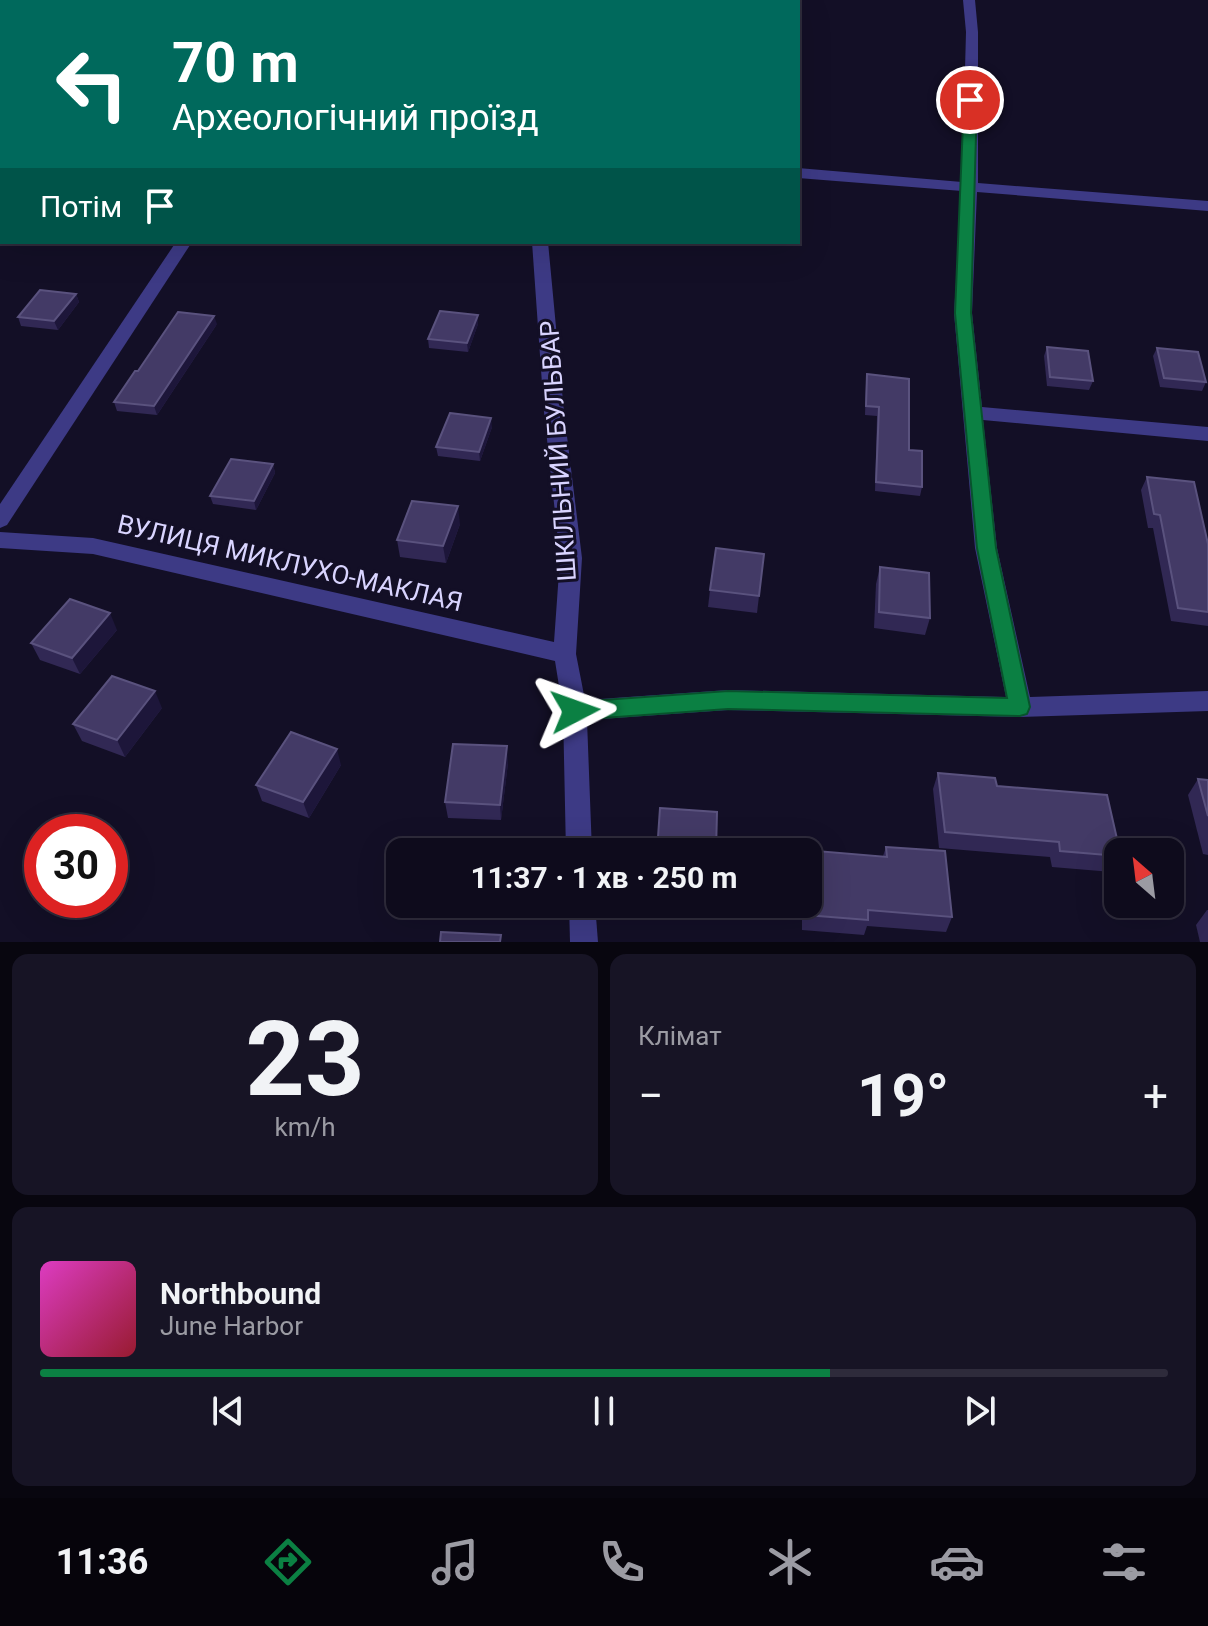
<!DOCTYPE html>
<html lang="uk">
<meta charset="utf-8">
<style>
:root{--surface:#0e0b1c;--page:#171425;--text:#f1f3f6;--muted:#9b9ba3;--line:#2e2b3b;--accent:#0b8043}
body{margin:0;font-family:Roboto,sans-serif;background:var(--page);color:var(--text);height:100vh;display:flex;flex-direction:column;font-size:30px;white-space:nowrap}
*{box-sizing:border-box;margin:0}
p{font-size:26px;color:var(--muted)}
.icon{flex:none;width:44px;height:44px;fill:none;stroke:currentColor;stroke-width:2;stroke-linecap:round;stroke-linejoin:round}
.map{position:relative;height:942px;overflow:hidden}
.sheet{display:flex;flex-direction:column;gap:12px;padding:12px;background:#08060f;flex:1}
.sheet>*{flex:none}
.top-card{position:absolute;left:0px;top:0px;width:800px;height:244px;box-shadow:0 8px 32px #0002,0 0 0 2px var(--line);background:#00695c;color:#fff;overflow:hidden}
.needle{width:52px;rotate:332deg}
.buttons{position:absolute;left:1104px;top:838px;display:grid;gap:16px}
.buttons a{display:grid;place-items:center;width:80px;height:80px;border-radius:16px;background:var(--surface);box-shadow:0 8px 32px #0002,0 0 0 2px var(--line);font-size:40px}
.speed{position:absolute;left:24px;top:814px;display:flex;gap:16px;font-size:40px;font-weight:700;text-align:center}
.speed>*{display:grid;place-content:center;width:104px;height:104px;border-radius:50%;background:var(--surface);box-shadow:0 8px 32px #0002,0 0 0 2px var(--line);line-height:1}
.speed .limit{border:12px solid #d22;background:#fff;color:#111}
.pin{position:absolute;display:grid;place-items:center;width:68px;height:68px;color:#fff;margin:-34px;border:4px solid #fff;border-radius:50%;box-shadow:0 2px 8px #0007}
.me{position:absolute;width:88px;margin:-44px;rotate:86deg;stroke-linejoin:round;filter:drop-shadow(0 0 6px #0008)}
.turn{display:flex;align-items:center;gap:28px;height:168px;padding:0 40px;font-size:36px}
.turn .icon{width:104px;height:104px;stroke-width:2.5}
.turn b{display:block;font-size:56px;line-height:68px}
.then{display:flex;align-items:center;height:76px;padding:0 40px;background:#0003;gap:16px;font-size:30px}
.big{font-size:60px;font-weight:700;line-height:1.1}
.sheet .tile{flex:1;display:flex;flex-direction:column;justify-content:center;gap:12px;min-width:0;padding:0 28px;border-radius:16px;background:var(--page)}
.sheet .dial{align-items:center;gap:0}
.dial b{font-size:104px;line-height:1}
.song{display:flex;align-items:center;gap:24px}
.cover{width:96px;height:96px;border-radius:12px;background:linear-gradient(135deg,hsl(310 70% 55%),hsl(350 70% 35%))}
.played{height:8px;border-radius:4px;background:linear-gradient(90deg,var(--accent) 70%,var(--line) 70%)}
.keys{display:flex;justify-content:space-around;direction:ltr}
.heat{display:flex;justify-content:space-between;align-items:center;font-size:44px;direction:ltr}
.sheet .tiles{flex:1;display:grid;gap:12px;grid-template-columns:1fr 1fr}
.tile:last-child{grid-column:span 2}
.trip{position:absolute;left:386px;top:838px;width:436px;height:80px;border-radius:16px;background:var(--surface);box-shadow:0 8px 32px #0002,0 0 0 2px var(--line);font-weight:700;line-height:80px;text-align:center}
.tabs{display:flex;height:128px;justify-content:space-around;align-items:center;background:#06040b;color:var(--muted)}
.tabs .icon{width:56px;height:56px}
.tabs .selected{color:var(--accent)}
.tabs b{font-size:36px;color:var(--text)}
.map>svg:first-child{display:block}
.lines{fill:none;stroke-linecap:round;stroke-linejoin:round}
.street{fill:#3d3a85;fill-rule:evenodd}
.wall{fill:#312854}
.shaded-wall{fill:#1d163a}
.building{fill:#433a66;stroke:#5a527e;stroke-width:2}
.route{fill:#0b8043;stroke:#07532c;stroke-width:2}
.labels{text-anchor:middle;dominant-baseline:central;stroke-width:6;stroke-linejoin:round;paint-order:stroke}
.street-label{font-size:26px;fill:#d9d4ff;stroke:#130f26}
</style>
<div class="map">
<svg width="1208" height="942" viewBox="0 0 1208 942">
<rect width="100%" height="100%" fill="#130f26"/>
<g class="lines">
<g class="street">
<rect x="544" y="0" width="12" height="2"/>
<polygon points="963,0 975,0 978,32 978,183 1208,201 1208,211 977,192 972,313 982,407 1208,427 1208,441 983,420 997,548 1030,697 1208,691 1208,711 1020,717 728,710 587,720 592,852 566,852 563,711 555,661 93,554 0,548 0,532 93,538 554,642 560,558 544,412 532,242 548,242 564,412 582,558 576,654 585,700 728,690 1006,697 975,548 954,313 962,191 798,178 798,168 962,182 966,32"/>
<rect x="0" y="2" width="2" height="8"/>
<polygon points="0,180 2,181 2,191 0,190"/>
<polygon points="176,242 192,242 7,525 0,528 0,504"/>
<polygon points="569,904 595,904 598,942 570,942"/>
</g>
</g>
<g class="wall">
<polygon points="76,294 79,302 58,330 21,326 18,317"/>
<polygon points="478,315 478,324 468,352 429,348 428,339"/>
<polygon points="217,324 157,415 117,411 114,402"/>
<polygon points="1047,347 1093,381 1089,390 1047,386 1044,356"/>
<polygon points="1157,348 1206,382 1202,391 1160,387 1153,356"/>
<polygon points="867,374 909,450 922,487 920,496 875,491 877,416 865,415 866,383"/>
<polygon points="492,427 480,461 438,456 436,447"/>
<polygon points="273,464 275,473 256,510 213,504 210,496"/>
<polygon points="1147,477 1208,544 1208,626 1171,621 1153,528 1148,528 1141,490"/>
<polygon points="460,524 446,563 400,557 397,540"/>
<polygon points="764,554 757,613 708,607 710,590"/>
<polygon points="880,567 930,618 925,635 874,628 876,584"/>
<polygon points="117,630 80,674 40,660 31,643"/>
<polygon points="162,708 125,757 82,741 73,724"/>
<polygon points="508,763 501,820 448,818 445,802"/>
<polygon points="341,765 309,818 262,801 256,785"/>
<polygon points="938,773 997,786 1118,852 1118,861 1112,872 1052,867 1050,857 939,848 933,789"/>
<polygon points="1198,779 1208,780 1208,855 1203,854 1188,795"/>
<polygon points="886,847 952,917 946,932 867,926 864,935 802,930 802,904 808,904 883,856"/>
<polygon points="1207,910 1208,910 1208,942 1200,942 1196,925"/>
</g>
<g class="shaded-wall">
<polygon points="76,294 79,302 58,330 54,321"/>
<polygon points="478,315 478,324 468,352 467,343"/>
<polygon points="214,316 217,324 157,415 154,406"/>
<polygon points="491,418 492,427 480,461 479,452"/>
<polygon points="273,464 275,473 256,510 254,501"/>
<polygon points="458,506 460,524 446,563 443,546"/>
<polygon points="110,613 117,630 80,674 72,658"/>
<polygon points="155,691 162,708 125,757 117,740"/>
<polygon points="507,746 508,763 501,820 500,805"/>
<polygon points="337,749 341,765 309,818 303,802"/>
</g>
<g class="building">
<polygon points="40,290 76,294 54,321 18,317"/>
<polygon points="440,311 478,315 467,343 428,339"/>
<polygon points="178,312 214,316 154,406 114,402 135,371 138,371"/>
<polygon points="1047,347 1088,351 1093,381 1050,377"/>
<polygon points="1157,348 1198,352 1206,382 1164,378"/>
<polygon points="867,374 909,379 909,450 922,451 922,487 876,482 879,407 866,406"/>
<polygon points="450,413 491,418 479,452 436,447"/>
<polygon points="231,459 273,464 254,501 210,496"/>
<polygon points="1147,477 1194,482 1208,544 1208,612 1178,608 1160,515 1154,514"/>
<polygon points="412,501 458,506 443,546 397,540"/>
<polygon points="716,548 764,554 759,596 710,590"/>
<polygon points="880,567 929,573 930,618 879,612"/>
<polygon points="70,599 110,613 72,658 31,643"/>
<polygon points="112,676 155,691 117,740 73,724"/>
<polygon points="291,732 337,749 303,802 256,785"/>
<polygon points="453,744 507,746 500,805 445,802"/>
<polygon points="938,773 995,778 997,786 1107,795 1120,852 1118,852 1118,856 1060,851 1059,842 945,832"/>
<polygon points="1198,779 1208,780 1208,816"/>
<polygon points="660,808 717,812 716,852 657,852"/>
<polygon points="886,847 945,851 952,917 868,910 868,920 806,915 806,904 808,904 808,852 805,852 805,850 887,857"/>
<polygon points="441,932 501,935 500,942 440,942"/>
</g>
<polygon class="route" points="970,96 977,100 971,313 996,548 1030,707 1027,714 1020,716 728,709 575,720 567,717 564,711 567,704 575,702 728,691 1007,698 977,548 955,313 964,100"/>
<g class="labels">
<g class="street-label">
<text transform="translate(558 451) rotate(-94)">ШКІЛЬНИЙ БУЛЬВАР</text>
<text transform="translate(290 563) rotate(13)">ВУЛИЦЯ МИКЛУХО-МАКЛАЯ</text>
</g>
</g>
</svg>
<div class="buttons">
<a><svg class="needle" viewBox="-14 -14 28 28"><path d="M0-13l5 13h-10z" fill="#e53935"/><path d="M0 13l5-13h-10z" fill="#9b9ba3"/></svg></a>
</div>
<div class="speed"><div class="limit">30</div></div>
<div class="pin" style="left:970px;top:100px;background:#d93025"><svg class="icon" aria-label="arrive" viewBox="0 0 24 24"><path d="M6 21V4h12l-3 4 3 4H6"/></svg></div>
<svg class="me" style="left:575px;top:711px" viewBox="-20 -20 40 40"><path d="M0-17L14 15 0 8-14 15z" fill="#0b8043" stroke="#fff" stroke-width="4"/></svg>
<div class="trip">11:37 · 1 хв · 250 m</div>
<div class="top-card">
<div class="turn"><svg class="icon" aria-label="left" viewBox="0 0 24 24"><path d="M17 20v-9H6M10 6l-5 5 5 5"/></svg><div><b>70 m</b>Археологічний проїзд</div></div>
<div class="then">Потім<svg class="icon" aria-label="arrive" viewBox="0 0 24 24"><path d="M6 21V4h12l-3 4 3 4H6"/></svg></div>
</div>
</div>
<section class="sheet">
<div class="tiles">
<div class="tile dial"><b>23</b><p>km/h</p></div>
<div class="tile"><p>Клімат</p>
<div class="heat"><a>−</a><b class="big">19°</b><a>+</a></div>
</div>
<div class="tile">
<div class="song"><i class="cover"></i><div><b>Northbound</b><p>June Harbor</p></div></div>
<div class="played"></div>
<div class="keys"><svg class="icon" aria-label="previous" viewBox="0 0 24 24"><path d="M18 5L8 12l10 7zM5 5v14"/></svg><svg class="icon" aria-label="pause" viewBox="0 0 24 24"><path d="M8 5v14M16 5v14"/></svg><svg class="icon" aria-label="next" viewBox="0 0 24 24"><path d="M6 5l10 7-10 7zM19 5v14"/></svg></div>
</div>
</div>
</section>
<nav class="tabs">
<b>11:36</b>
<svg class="icon selected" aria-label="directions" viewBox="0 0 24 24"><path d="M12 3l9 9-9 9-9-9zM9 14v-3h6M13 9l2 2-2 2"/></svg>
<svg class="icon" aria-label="music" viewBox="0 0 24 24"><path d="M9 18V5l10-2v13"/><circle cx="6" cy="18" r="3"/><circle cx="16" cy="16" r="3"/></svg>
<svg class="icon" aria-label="phone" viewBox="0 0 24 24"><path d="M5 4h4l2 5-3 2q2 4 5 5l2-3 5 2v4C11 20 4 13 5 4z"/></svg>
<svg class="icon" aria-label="climate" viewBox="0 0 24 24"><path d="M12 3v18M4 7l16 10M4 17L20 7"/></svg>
<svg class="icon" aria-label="car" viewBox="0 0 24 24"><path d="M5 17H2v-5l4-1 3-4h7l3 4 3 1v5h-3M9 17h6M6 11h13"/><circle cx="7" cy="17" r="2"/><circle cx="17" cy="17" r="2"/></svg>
<svg class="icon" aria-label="filters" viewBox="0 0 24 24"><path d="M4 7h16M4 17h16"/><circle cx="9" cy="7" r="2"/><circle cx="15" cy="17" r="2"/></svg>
</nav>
